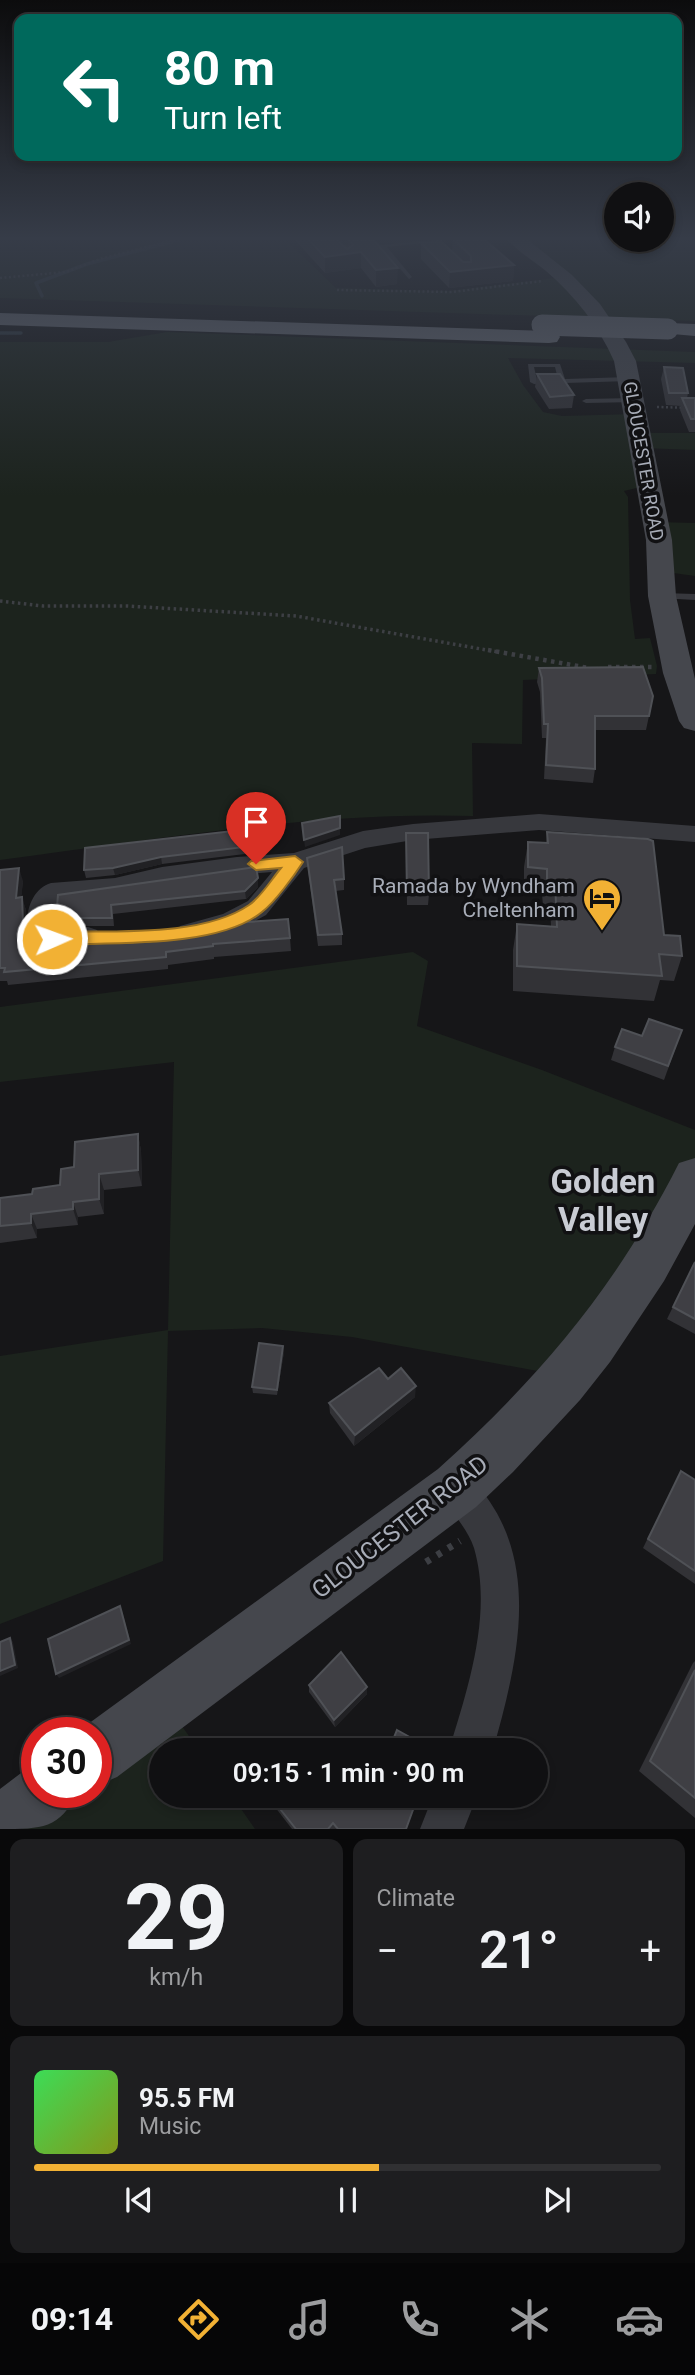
<!DOCTYPE html>
<meta charset="utf-8">
<style>
:root{--surface:#101012;--page:#1e1e20;--text:#f1f3f6;--muted:#9c9d9f;--line:#303032;--accent:#f2b134}
body{margin:0;font-family:Roboto,sans-serif;background:var(--page);color:var(--text);height:100vh;display:flex;flex-direction:column;font-size:26px;white-space:nowrap}
*{box-sizing:border-box;margin:0}
p{font-size:23px;color:var(--muted)}
.icon{flex:none;width:38px;height:38px;fill:none;stroke:currentColor;stroke-width:2;stroke-linecap:round;stroke-linejoin:round}
.map{position:relative;height:1829px;overflow:hidden}
.side{display:flex;flex-direction:column;gap:10px;padding:10px;background:#09090a;flex:1}
.side>*{flex:none}
.top-card{position:absolute;left:14px;top:14px;width:668px;height:147px;border-radius:14px;box-shadow:0 4px 10px #0003,0 0 0 2px var(--line);background:#00695c;color:#fff;overflow:hidden}
.fabs{position:absolute;left:604px;top:182px;display:grid;gap:14px}
.fabs a{display:grid;place-items:center;width:70px;height:70px;border-radius:50%;background:var(--surface);box-shadow:0 4px 10px #0003,0 0 0 2px var(--line);font-size:35px}
.speed{position:absolute;left:21px;top:1717px;display:flex;gap:14px;font-size:35px;font-weight:700;text-align:center}
.speed>*{display:grid;place-content:center;width:91px;height:91px;border-radius:50%;background:var(--surface);box-shadow:0 4px 10px #0003,0 0 0 2px var(--line);line-height:1}
.speed .limit{border:10px solid #d22;background:#fff;color:#111}
.pin{position:absolute;display:grid;place-items:center;width:60px;height:60px;color:#fff;margin:-72px -30px;border-radius:50% 50% 50% 0;rotate:-45deg;box-shadow:0 0 7px #0007}
.pin .icon{rotate:45deg}
.me{position:absolute;width:77px;margin:-38px;rotate:88deg;stroke-linejoin:round;filter:drop-shadow(0 0 5px #0008)}
.turn{display:flex;align-items:center;gap:24px;height:147px;padding:0 35px;font-size:32px}
.turn .icon{width:91px;height:91px;stroke-width:2.5}
.turn b{display:block;font-size:49px;line-height:60px}
.big{font-size:52px;font-weight:600;line-height:1.1}
.side .card{flex:1;display:flex;flex-direction:column;justify-content:center;gap:10px;min-width:0;padding:0 24px;border-radius:14px;background:var(--page)}
.side .dial{align-items:center;gap:0}
.dial b{font-size:91px;line-height:1}
.song{display:flex;align-items:center;gap:21px}
.cover{width:84px;height:84px;border-radius:10px;background:linear-gradient(135deg,hsl(130 70% 55%),hsl(70 70% 35%))}
.played{height:7px;border-radius:4px;background:linear-gradient(90deg,var(--accent) 55%,var(--line) 55%)}
.keys{display:flex;justify-content:space-around;direction:ltr}
.heat{display:flex;justify-content:space-between;align-items:center;font-size:38px;direction:ltr}
.side .tiles{flex:1;display:grid;gap:10px;grid-template-columns:1fr 1fr}
.card:last-child{grid-column:span 2}
.trip{position:absolute;left:149px;top:1738px;width:399px;height:70px;border-radius:35px;background:var(--surface);box-shadow:0 4px 10px #0003,0 0 0 2px var(--line);font-weight:600;line-height:70px;text-align:center}
.dock{display:flex;height:112px;justify-content:space-around;align-items:center;background:#060607;color:var(--muted)}
.dock .icon{width:49px;height:49px}
.dock .selected{color:var(--accent)}
.dock b{font-size:32px;color:var(--text)}
.map>svg:first-child{display:block}
.green{fill:#1c231d}
.lines{fill:none;stroke-linecap:round;stroke-linejoin:round}
.stream{stroke:#2c353c;stroke-width:3.5}
.path-far3{stroke:#3d3f44;stroke-width:2.5;stroke-dasharray:2 2.5;stroke-linecap:butt}
.path-far2{stroke:#3d3f44;stroke-width:3.5;stroke-dasharray:2.5 3.5;stroke-linecap:butt}
.path-far1{stroke:#3d3f44;stroke-width:4.5;stroke-dasharray:3.5 4.5;stroke-linecap:butt}
.path{stroke:#3d3f44;stroke-width:7;stroke-dasharray:5 8;stroke-linecap:butt}
.lane{fill:#37383d;fill-rule:evenodd}
.street{fill:#37383d;fill-rule:evenodd}
.secondary{fill:#45474d;fill-rule:evenodd}
.highway{fill:#63666e;fill-rule:evenodd}
.highway-bridge{stroke:#63666e;stroke-width:21}
.wall{fill:#323236}
.shaded-wall{fill:#212124}
.building{fill:#3f3f44;stroke:#4f5156;stroke-width:2}
.route{fill:#f2b134;stroke:#9d7322;stroke-width:2}
.labels{text-anchor:middle;dominant-baseline:central;stroke-width:7;stroke-linejoin:round;paint-order:stroke}
.far-street-label{font-size:18px;fill:#a8adb8;stroke:#111113}
.poi-label{font-size:21px;fill:#a8adb8;stroke:#111113;text-anchor:end}
.near-street-label{font-size:24px;fill:#a8adb8;stroke:#111113}
.near-district-label{font-size:33px;font-weight:bold;fill:#c9ccd4;stroke:#111113}
</style>
<div class="map">
<svg width="695" height="1829" viewBox="0 0 695 1829">
<rect width="100%" height="100%" fill="#161618"/>
<g class="green">
<polygon points="0,240 286,240 336,288 448,291 563,277 517,240 695,240 695,321 0,298"/>
<path d="M 167,332 L 695,352 L 695,363 L 508,358 L 523,385 L 543,412 L 562,416 L 635,414 L 639,433 L 695,433 L 695,450 L 642,448 L 649,485 L 624,491 L 628,497 L 630,600 L 635,639 L 650,638 L 657,666 L 656,674 L 523,680 L 522,744 L 472,743 L 473,816 C 314,811 157,840 0,860 L 0,342 L 108,342 Z"/>
<polygon points="656,522 695,523 695,576 659,571"/>
<polygon points="413,952 428,961 417,1026 542,1070 695,1130 695,1177 570,1377 352,1337 262,1328 168,1331 163,1561 0,1624 0,1356 168,1330 174,1062 0,1082 0,1007"/>
<polygon points="166,1704 199,1750 161,1750 161,1796 232,1796 255,1829 22,1829 24,1809 47,1792 96,1792 96,1756"/>
</g>
<g class="lines">
<g class="stream">
<polyline points="42,296 36,283 87,264 179,240"/>
<polyline points="0,333 21,333"/>
</g>
<g class="path-far3">
<polyline points="0,278 66,272 100,259 173,240"/>
<polyline points="337,290 452,292 542,281"/>
<polyline points="657,407 695,408"/>
</g>
<polyline class="path-far2" points="0,601 43,606 127,606 296,616 498,652"/>
<g class="path-far1">
<polyline points="488,650 589,668"/>
<polyline points="608,667 652,667"/>
</g>
<polyline class="path" points="426,1562 460,1541"/>
<g class="lane">
<polygon points="430,240 449,240 387,247 412,277 409,279 381,247 366,249 363,247"/>
<path d="M 528,364 L 560,364 L 565,379 L 629,377 L 633,379 L 629,381 L 534,384 L 530,382 ZM 534,367 L 555,367 L 558,379 L 537,380 Z"/>
<polygon points="633,398 637,400 636,402 586,403 582,401 586,399"/>
<polygon points="662,593 695,594 695,600 659,598 659,594"/>
</g>
<g class="street">
<path d="M 539,814 L 695,826 L 695,842 L 539,830 L 413,840 L 365,848 L 304,868 L 266,915 L 240,929 L 189,943 L 180,940 L 176,933 L 180,926 L 223,914 L 248,901 L 272,872 C 200,877 130,895 58,901 L 55,929 L 88,927 L 97,930 L 101,937 L 97,944 C 75,951 53,950 32,942 C 21,923 29,889 51,883 L 115,878 L 162,867 L 237,857 L 294,853 L 363,831 L 413,824 Z"/>
<path d="M 457,1469 C 473,1476 480,1488 490,1502 C 540,1576 515,1671 493,1750 L 449,1750 C 468,1688 493,1613 474,1548 C 467,1526 447,1509 438,1488 L 444,1475 Z"/>
<polygon points="433,1796 477,1796 464,1829 420,1829"/>
</g>
<g class="secondary">
<path d="M 508,240 L 528,240 L 572,275 L 600,304 L 626,342 L 636,361 L 672,540 L 676,596 L 695,679 L 695,731 L 684,728 L 679,721 L 663,673 L 648,596 L 646,540 L 614,361 C 598,325 576,297 546,271 C 534,261 518,252 508,240 Z"/>
<path d="M 695,1158 L 695,1224 L 688,1237 L 664,1281 L 610,1362 L 580,1400 L 513,1472 L 476,1507 L 117,1777 L 96,1786 L 96,1732 L 77,1732 L 438,1469 C 541,1376 616,1287 679,1163 Z"/>
<path d="M 37,1765 L 37,1792 L 78,1792 C 59,1829 43,1829 0,1829 L 0,1789 L 25,1770 Z"/>
</g>
<g class="highway">
<polygon points="0,313 549,331 557,332 560,337 557,342 549,343 0,325"/>
<polygon points="668,323 695,324 695,336 661,333 657,329 661,325"/>
</g>
<polyline class="highway-bridge" points="542,325 668,329"/>
</g>
<g class="wall">
<polygon points="295,240 374,240 397,284 376,287 361,268 325,273"/>
<polygon points="453,240 485,240 514,265 513,281 449,288 421,259 421,243 452,251"/>
<polygon points="664,367 688,393 687,398 695,398 695,432 689,432 680,410 681,406 666,405 661,379"/>
<polygon points="537,374 574,395 572,408 549,409 535,387"/>
<polygon points="539,668 649,716 646,730 595,730 595,769 593,783 544,779 546,738 542,738 540,692 537,682"/>
<polygon points="547,832 664,935 682,956 674,981 660,980 654,1001 513,991 513,950 517,924 551,926 550,907 543,906 542,894 524,893 524,867 528,842 546,843"/>
<polygon points="406,833 429,894 428,905 407,905"/>
<polygon points="253,846 253,853 162,864 115,875 86,878 84,870 85,848"/>
<polygon points="307,858 344,879 344,890 335,891 342,934 342,945 318,946 308,870"/>
<polygon points="0,870 23,881 21,897 26,910 26,929 27,931 49,939 290,938 291,951 214,957 214,959 168,965 168,969 8,985 7,981 0,981"/>
<polygon points="258,887 246,899 113,914 114,926 58,926 56,918 58,895"/>
<polygon points="642,1036 677,1044 664,1080 611,1060 615,1047"/>
<polygon points="138,1134 141,1151 142,1186 104,1190 104,1214 78,1217 78,1225 37,1229 37,1238 0,1243 0,1198 32,1194 60,1185"/>
<polygon points="695,1262 695,1334 667,1319"/>
<polygon points="284,1352 277,1395 253,1393 252,1387"/>
<polygon points="415,1397 354,1446 330,1413 329,1403"/>
<polygon points="681,1471 695,1480 695,1584 643,1548"/>
<polygon points="695,1661 695,1818 639,1771 693,1663"/>
<polygon points="309,1685 367,1694 335,1727 309,1692"/>
<polygon points="273,1800 369,1803 406,1829 292,1829 275,1807"/>
</g>
<g class="shaded-wall">
<polygon points="333,240 348,240 348,245 335,246"/>
<polygon points="361,252 361,268 325,273 325,257"/>
<polygon points="514,265 513,281 449,288 450,272"/>
<polygon points="398,268 397,284 376,287 376,270"/>
<polygon points="340,828 340,835 305,847 304,840"/>
<polygon points="161,857 162,864 115,875 113,868"/>
<polygon points="19,868 23,881 20,911 16,898"/>
<polygon points="258,878 258,887 246,899 245,891"/>
<polygon points="22,897 26,910 26,935 23,922"/>
<polygon points="138,1134 141,1151 142,1186 138,1170"/>
<polygon points="99,1174 104,1190 104,1214 99,1199"/>
<polygon points="73,1202 78,1217 78,1225 73,1209"/>
<polygon points="31,1214 37,1229 37,1238 31,1223"/>
<polygon points="283,1346 284,1352 277,1395 277,1390"/>
<polygon points="416,1386 415,1397 354,1446 355,1435"/>
<polygon points="120,1606 122,1610 131,1644 59,1678 56,1674"/>
<polygon points="10,1638 13,1642 18,1668 0,1676 0,1671"/>
<polygon points="367,1687 367,1694 335,1727 334,1720"/>
</g>
<g class="building">
<polygon points="309,240 337,240 347,249 353,245 349,240 374,240 398,268 376,270 361,252 325,257"/>
<polygon points="454,240 485,240 514,265 450,272 421,243 441,241 463,262 471,262 471,256"/>
<polygon points="664,367 683,368 688,393 669,393"/>
<polygon points="537,374 560,374 574,395 550,397"/>
<polygon points="682,398 695,398 695,419 691,419"/>
<polygon points="643,667 653,696 649,716 595,716 595,769 546,765 548,724 544,724 542,678 539,668"/>
<polygon points="340,816 340,828 304,840 302,823"/>
<polygon points="250,829 253,846 161,857 113,868 84,870 85,848"/>
<polygon points="547,832 648,839 653,841 664,935 680,936 682,956 659,954 662,976 517,966 517,924 557,927 555,881 547,881 547,869 528,867 528,842 548,843"/>
<polygon points="406,833 428,833 429,894 407,894"/>
<polygon points="342,847 344,879 334,880 342,934 318,935 307,858"/>
<polygon points="256,867 258,878 245,891 111,905 112,918 56,918 58,895"/>
<polygon points="19,868 16,898 22,897 23,922 27,931 49,939 186,933 222,924 288,919 290,938 213,944 213,946 166,952 166,957 4,972 5,968 0,968 0,870"/>
<polygon points="649,1019 682,1030 668,1066 615,1047 622,1029 642,1036"/>
<polygon points="138,1134 138,1170 99,1174 99,1199 73,1202 73,1209 31,1214 31,1223 0,1226 0,1198 32,1194 33,1189 60,1185 61,1169 74,1167 75,1142"/>
<polygon points="695,1262 695,1319 673,1307"/>
<polygon points="259,1343 283,1346 277,1390 252,1387"/>
<polygon points="379,1368 388,1379 401,1368 416,1386 355,1435 329,1403"/>
<polygon points="681,1471 695,1480 695,1571 648,1539"/>
<polygon points="120,1606 129,1640 56,1674 48,1639"/>
<polygon points="10,1638 15,1665 0,1671 0,1642"/>
<polygon points="341,1652 367,1687 334,1720 309,1685"/>
<polygon points="695,1670 695,1798 650,1761"/>
<polygon points="397,1730 433,1750 389,1750"/>
<polygon points="318,1744 324,1750 313,1750"/>
<polygon points="276,1796 363,1796 369,1803 372,1796 418,1796 406,1829 338,1829 333,1823 328,1829 296,1829 273,1800"/>
</g>
<linearGradient id="sky" x2="0" y2="1"><stop stop-color="#0c0c0d"/><stop offset="0.48" stop-color="#363c48"/><stop offset="1" stop-color="#363c48" stop-opacity="0"/></linearGradient>
<rect width="695" height="496" fill="url(#sky)"/>
<path class="route" d="M 295,856 L 303,862 C 294,876 275,902 262,912 C 217,949 109,942 52,945 L 44,939 L 52,932 C 110,930 201,938 249,905 C 261,897 271,880 281,868 L 256,870 L 248,864 L 251,861 Z"/>
<defs>
<symbol id="hotel-pin" viewBox="-11 -11 22 30"><path d="M0 17L-7.5 6A9.5 9.5 0 1 1 7.5 6Z" fill="#f2b134" stroke="#111113"/><path d="M-6-4.5h1.5V1H6V5H4.5V3h-9V5H-6ZM-4 0a1.8 1.8 0 1 1 3.6 0ZM.5 0V-2.5h3Q6-2.5 6 0Z" fill="#111"/></symbol>
</defs>
<g fill-rule="evenodd">
<use href="#hotel-pin" x="580" y="876" width="44" height="60"/>
</g>
<g class="labels">
<g class="far-street-label">
<text transform="translate(644 461) rotate(80)">GLOUCESTER ROAD</text>
</g>
<g class="poi-label">
<text x="575" y="886">Ramada by Wyndham<tspan x="575" dy="24">Cheltenham</tspan></text>
</g>
<g class="near-street-label">
<text transform="translate(400 1527) rotate(-38)">GLOUCESTER ROAD</text>
</g>
<g class="near-district-label">
<text x="603" y="1181">Golden<tspan x="603" dy="38">Valley</tspan></text>
</g>
</g>
</svg>
<div class="fabs">
<a><svg class="icon" aria-label="sound" viewBox="0 0 24 24"><path d="M4 9h4l5-4v14l-5-4H4zM17 9q2 3 0 6"/></svg></a>
</div>
<div class="speed"><div class="limit">30</div></div>
<div class="pin" style="left:256px;top:864px;background:#d93025"><svg class="icon" aria-label="arrive" viewBox="0 0 24 24"><path d="M6 21V4h12l-3 4 3 4H6"/></svg></div>
<svg class="me" style="left:52px;top:939px" viewBox="-20 -20 40 40"><circle r="17" fill="#f2b134" stroke="#fff" stroke-width="3"/><path d="M0-11L8 9 0 5-8 9z" fill="#fff"/></svg>
<div class="trip">09:15 · 1 min · 90 m</div>
<div class="top-card">
<div class="turn"><svg class="icon" aria-label="left" viewBox="0 0 24 24"><path d="M17 20v-9H6M10 6l-5 5 5 5"/></svg><div><b>80 m</b>Turn left</div></div>
</div>
</div>
<section class="side">
<div class="tiles">
<div class="card dial"><b>29</b><p>km/h</p></div>
<div class="card"><p>Climate</p>
<div class="heat"><a>−</a><b class="big">21°</b><a>+</a></div>
</div>
<div class="card">
<div class="song"><i class="cover"></i><div><b>95.5 FM</b><p>Music</p></div></div>
<div class="played"></div>
<div class="keys"><svg class="icon" aria-label="previous" viewBox="0 0 24 24"><path d="M18 5L8 12l10 7zM5 5v14"/></svg><svg class="icon" aria-label="pause" viewBox="0 0 24 24"><path d="M8 5v14M16 5v14"/></svg><svg class="icon" aria-label="next" viewBox="0 0 24 24"><path d="M6 5l10 7-10 7zM19 5v14"/></svg></div>
</div>
</div>
</section>
<nav class="dock">
<b>09:14</b>
<svg class="icon selected" aria-label="directions" viewBox="0 0 24 24"><path d="M12 3l9 9-9 9-9-9zM9 14v-3h6M13 9l2 2-2 2"/></svg>
<svg class="icon" aria-label="music" viewBox="0 0 24 24"><path d="M9 18V5l10-2v13"/><circle cx="6" cy="18" r="3"/><circle cx="16" cy="16" r="3"/></svg>
<svg class="icon" aria-label="phone" viewBox="0 0 24 24"><path d="M5 4h4l2 5-3 2q2 4 5 5l2-3 5 2v4C11 20 4 13 5 4z"/></svg>
<svg class="icon" aria-label="climate" viewBox="0 0 24 24"><path d="M12 3v18M4 7l16 10M4 17L20 7"/></svg>
<svg class="icon" aria-label="car" viewBox="0 0 24 24"><path d="M5 17H2v-5l4-1 3-4h7l3 4 3 1v5h-3M9 17h6M6 11h13"/><circle cx="7" cy="17" r="2"/><circle cx="17" cy="17" r="2"/></svg>
</nav>
